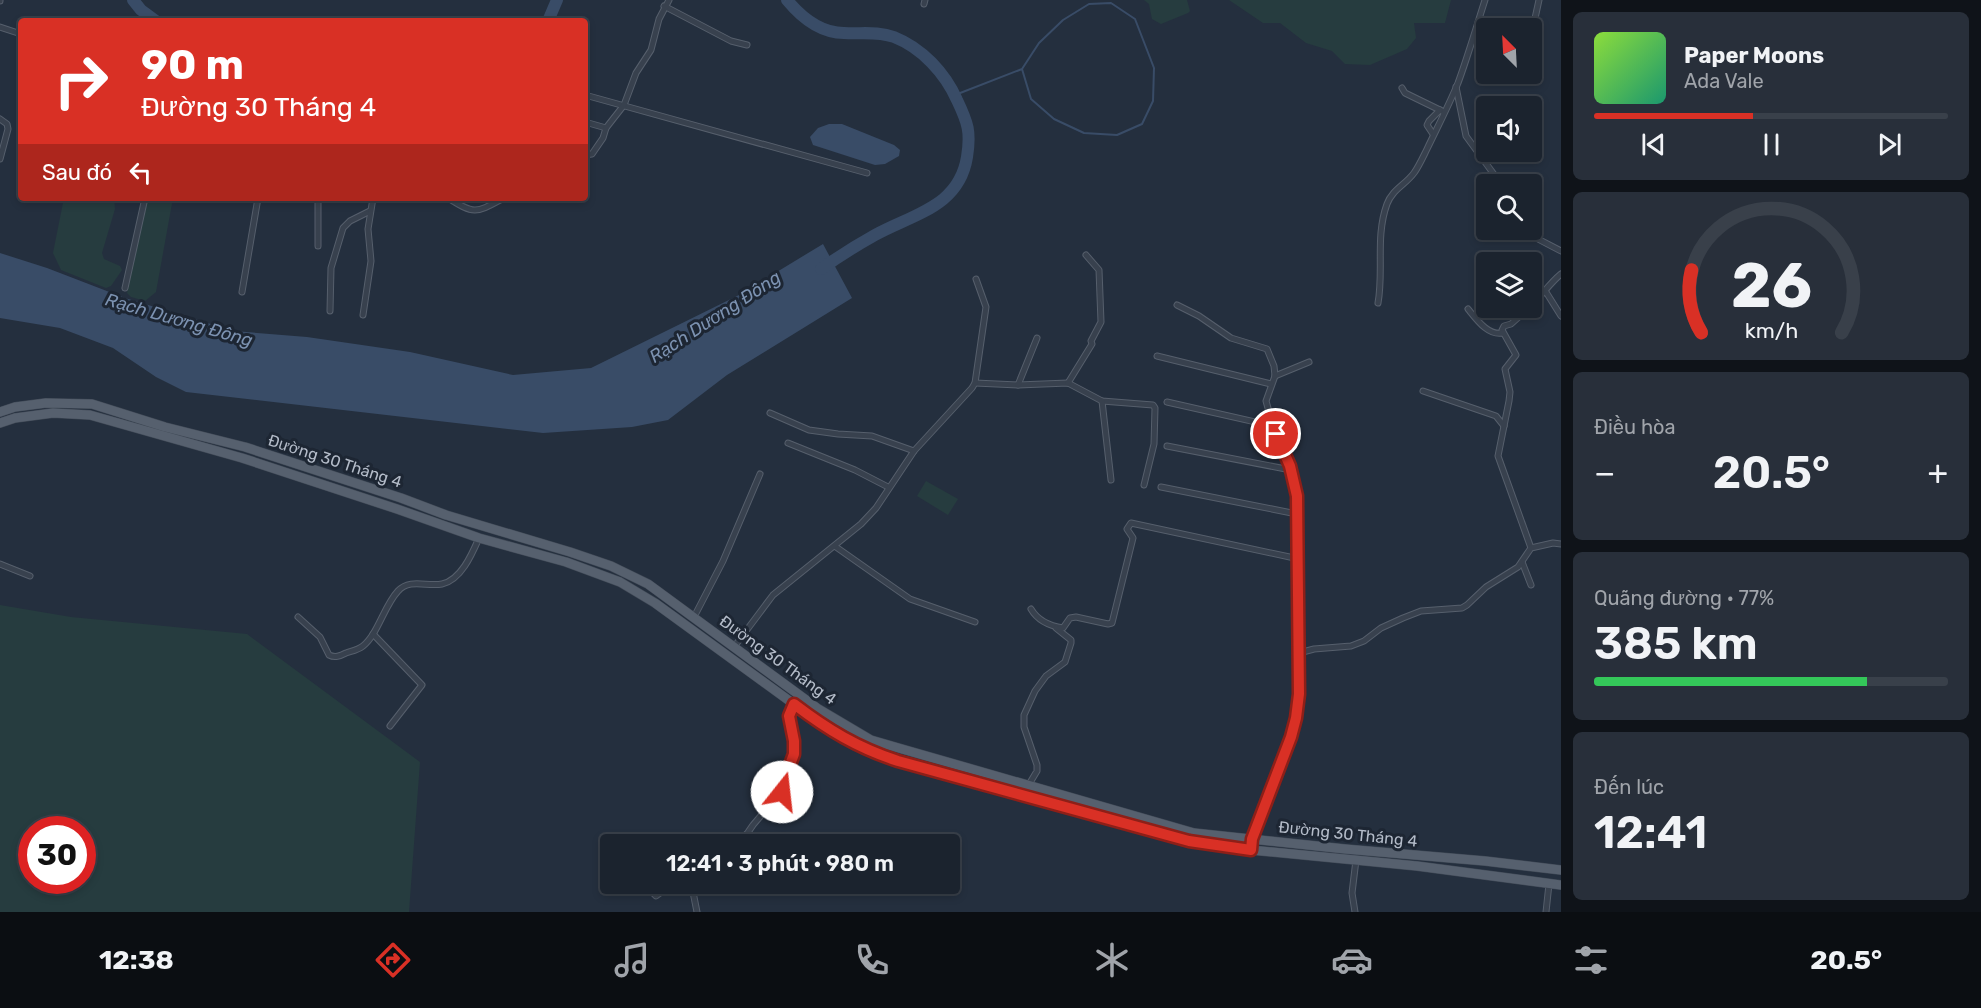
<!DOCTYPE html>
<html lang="vi">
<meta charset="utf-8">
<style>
:root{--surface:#1b232e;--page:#282f3a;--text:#f1f3f6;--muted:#a0a4aa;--line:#39404a;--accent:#d93025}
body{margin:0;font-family:Rubik,sans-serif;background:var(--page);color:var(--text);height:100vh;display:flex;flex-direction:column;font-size:22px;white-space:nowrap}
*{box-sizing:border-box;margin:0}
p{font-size:20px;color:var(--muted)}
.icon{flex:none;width:33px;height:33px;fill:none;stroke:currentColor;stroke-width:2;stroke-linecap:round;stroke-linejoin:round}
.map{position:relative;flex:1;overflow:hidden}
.details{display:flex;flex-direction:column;gap:12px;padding:12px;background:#0f1319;width:420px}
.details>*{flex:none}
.banner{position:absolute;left:18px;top:18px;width:570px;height:183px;border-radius:6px;box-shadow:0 3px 9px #0003,0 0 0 2px var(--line);background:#d93025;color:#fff;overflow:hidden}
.needle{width:39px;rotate:336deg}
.controls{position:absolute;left:1476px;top:18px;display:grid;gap:12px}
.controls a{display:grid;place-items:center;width:66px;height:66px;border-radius:6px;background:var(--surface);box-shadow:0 3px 9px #0003,0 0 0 2px var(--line);font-size:30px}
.speed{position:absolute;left:18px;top:816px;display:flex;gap:12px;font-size:30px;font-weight:700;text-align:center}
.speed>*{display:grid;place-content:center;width:78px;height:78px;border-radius:50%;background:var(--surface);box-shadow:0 3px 9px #0003,0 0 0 2px var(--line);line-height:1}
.speed .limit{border:9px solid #d22;background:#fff;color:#111}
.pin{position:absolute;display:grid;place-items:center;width:51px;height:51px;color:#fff;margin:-26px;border:3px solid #fff;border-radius:50%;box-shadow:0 2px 6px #0007}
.me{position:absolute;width:66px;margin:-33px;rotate:16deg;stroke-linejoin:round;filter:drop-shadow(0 0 4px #0008)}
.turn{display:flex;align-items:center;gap:21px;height:126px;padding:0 24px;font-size:27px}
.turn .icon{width:78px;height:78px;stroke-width:2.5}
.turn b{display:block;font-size:42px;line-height:51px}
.then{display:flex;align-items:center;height:57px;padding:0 24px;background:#0003;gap:12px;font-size:22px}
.big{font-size:45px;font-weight:600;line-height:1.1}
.details .tile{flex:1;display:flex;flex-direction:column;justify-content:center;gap:9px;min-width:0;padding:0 21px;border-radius:9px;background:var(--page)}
.details .dial{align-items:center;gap:0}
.dial svg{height:156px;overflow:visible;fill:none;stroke:var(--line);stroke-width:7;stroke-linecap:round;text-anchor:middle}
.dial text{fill:var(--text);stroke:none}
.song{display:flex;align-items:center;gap:18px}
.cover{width:72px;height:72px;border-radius:9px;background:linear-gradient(135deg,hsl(90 70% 55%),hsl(160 70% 35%))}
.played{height:6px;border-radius:3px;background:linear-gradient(90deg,var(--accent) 45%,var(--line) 45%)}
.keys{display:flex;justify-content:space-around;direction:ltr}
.heat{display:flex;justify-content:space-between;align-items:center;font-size:33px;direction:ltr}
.charge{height:9px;border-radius:4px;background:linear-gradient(90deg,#34c759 77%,var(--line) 0)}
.trip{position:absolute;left:600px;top:834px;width:360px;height:60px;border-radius:6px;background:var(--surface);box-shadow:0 3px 9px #0003,0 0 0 2px var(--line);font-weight:600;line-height:60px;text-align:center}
.tab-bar{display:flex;height:96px;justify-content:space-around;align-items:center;background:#0b0e12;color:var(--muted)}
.tab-bar .icon{width:42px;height:42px}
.tab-bar .on{color:var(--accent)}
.tab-bar b{font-size:27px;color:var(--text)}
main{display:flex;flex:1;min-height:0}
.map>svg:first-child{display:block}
.green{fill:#263c3f;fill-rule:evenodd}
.water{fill:#394c67}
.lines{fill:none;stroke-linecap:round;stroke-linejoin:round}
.stream{stroke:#394c67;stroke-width:2}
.river{stroke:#394c67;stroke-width:12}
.street-casing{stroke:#565f6c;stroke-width:7}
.primary-casing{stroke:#414a57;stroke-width:10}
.street{stroke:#38414e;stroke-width:5}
.primary{stroke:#56606e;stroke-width:9}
.route-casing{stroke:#8d1f18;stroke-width:15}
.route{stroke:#d93025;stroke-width:10}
.labels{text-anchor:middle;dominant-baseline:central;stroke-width:6;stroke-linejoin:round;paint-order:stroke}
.street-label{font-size:16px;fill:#b4bcc9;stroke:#1d2633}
.water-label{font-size:18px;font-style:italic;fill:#7c92b1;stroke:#1d2633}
</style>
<main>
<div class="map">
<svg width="1561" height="912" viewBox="0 0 1561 912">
<rect width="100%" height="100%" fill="#242f3e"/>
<g class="green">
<polygon points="1144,0 1187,0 1190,11 1188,13 1161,24 1152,19 1149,4"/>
<polygon points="1229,0 1451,0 1445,23 1414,23 1416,38 1407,49 1370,65 1345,64 1332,51 1306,43 1280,23 1263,23"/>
<polygon points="64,198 114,198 115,209 102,253 104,259 120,266 122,270 111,286 106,288 61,270 53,253"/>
<polygon points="147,198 173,198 156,292 145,301 131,297 127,293"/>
<polygon points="926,481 958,499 948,515 917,496"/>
<path d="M 0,605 L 71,617 L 247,634 L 420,762 L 409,912 L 0,912 ZM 32,830 L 82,830 L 82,880 L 32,880 Z"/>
</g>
<g class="water">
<polygon points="829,124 842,124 894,145 900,150 899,156 885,164 875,165 813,145 810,137 818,128"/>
<polygon points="823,244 852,298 727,375 668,420 632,427 543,433 186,392 156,377 113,348 60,328 0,318 0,253 47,268 125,298 234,331 307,337 410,352 513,375 591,368 737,296"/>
</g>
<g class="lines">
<polyline class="stream" points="955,95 1022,69 1039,43 1063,20 1089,4 1111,3 1135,19 1154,68 1153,101 1142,124 1117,135 1084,133 1054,119 1031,99 1022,69"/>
<g class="river">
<polyline points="133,0 141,10 156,21"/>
<path d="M 787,0 C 801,17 821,33 844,33 C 861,34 878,31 894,37 C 922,48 945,73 957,100 C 968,123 971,132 967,157 C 959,207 913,214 875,235 C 857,245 838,257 821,269"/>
<polyline points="548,21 557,0"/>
</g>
<defs>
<g id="street">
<polyline points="0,1 0,0"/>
<polyline points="924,4 925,0"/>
<polyline points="664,6 731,41 747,45"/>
<polyline points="0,27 21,34"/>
<polyline points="1532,32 1539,0"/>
<polyline points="1456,87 1466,136 1501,184"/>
<polyline points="1402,88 1405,93 1444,112"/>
<polyline points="585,95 867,173"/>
<polyline points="0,119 7,124 8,129 0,159"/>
<polyline points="585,122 606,128"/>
<polyline points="1433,134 1427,125 1429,121 1440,110"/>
<polyline points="585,155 592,154 603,138 606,128 624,105 636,73 651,50 659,19 669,0"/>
<path d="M 448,198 C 475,215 476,213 504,198"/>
<polyline points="1530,230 1538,239 1561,251"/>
<polyline points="318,246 318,198"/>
<polyline points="125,288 145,198"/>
<polyline points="242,292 258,198"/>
<polyline points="1546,292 1561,316"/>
<path d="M 1378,303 C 1384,270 1375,237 1387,204 C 1392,190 1405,185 1414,173 C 1419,166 1423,157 1427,149 C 1437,128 1449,105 1458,83 C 1468,56 1476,28 1485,0"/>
<polyline points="1177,305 1199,316 1231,338 1267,349 1274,366 1275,376 1266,401 1273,426 1290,466 1297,496 1299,694 1297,718 1291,737 1252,839"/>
<path d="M 1532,305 C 1542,295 1550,283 1561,274"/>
<polyline points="1529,308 1511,324 1504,326 1502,330 1516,355 1505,369 1510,392 1509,401 1498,456 1531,548"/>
<path d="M 1468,309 C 1477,320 1488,336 1503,333"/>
<polyline points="330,311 331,268 343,228 350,221 370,211"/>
<polyline points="363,315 371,261 368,229 373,198"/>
<polyline points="1157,356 1271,384"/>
<polyline points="1275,376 1309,362"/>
<polyline points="975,383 1018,385 1068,383 1102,401 1153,405 1155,408 1154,444 1144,485"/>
<polyline points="1068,383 1092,344 1091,341 1101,322 1099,270 1086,255"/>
<polyline points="1018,385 1037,338"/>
<polyline points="1423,391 1496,416 1504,426"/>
<polyline points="1102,401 1111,480"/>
<polyline points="1167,402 1273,426"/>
<polyline points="770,413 809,430 838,434 872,436 914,451"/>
<polyline points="788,443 855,470 888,487"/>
<polyline points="1167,446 1291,470"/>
<polyline points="1161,487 1297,514"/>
<polyline points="836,547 910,599 975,622"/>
<polyline points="1522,562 1531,585"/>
<polyline points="0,564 30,576"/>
<path d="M 1031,609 C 1038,621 1050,626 1063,628 L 1070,618 L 1076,617 L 1108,624 L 1112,623 L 1133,538 L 1127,529 L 1131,523 L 1299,559"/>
<path d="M 298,617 L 320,637 L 329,655 C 335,658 340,656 346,653 C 352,651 358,650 363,646 C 378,634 384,606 398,591 C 410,578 427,587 442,584 C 461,580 472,554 479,538"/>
<polyline points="694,617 723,561 760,474"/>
<polyline points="373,634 422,685 390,726"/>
<polyline points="734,647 773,595 861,524 876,508 914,451 972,388 975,383 986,307 976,279"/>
<polyline points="1299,653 1314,649 1351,646 1364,641 1381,628 1403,618 1421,611 1462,608 1467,605 1486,587 1518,567 1531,548 1553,543 1561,544"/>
<polyline points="1028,786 1037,771 1037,765 1024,727 1024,715 1035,691 1046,676 1065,662 1071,643 1071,640 1056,628"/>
<polyline points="658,844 660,836"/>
<polyline points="728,844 745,835"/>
<polyline points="740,844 753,825 764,812 779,800 782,792 785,778 794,755 794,741 789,716 794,704"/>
<polyline points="653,884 652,892 656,896 673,884"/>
<polyline points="697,884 693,892 697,912"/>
<polyline points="1355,912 1352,893 1356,860"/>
<polyline points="1546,912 1549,884"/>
</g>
<g id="primary">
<polyline points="0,412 15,407 46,403 92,404 165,427 245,447 401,498 446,515 570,552 611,566 648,584 817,708 871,740 902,749 1194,833 1345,849 1485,861 1561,870"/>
<polyline points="0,423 15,418 53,413 90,415 242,458 397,509 479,538 566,562 620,582 655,603 828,729 873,753 898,761 1189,841 1251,850 1417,866 1561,885"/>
</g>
</defs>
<use href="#street" class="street-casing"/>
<use href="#primary" class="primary-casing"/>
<use href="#street" class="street"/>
<use href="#primary" class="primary"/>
</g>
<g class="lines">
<defs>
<path id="route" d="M 782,792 L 785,778 L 794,754 L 794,741 L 789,716 L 794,704 C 828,730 858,748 898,761 L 1189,841 L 1251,850 L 1252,839 L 1291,737 L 1296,718 L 1299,694 L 1297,496 L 1290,466 L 1276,434"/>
</defs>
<use href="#route" class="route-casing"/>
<use href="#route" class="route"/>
</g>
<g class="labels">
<g class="street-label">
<text transform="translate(335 461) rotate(18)">Đường 30 Tháng 4</text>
<text transform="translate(778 660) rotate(36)">Đường 30 Tháng 4</text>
<text transform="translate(1348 834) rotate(6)">Đường 30 Tháng 4</text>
</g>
<g class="water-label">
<text transform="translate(715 317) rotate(-33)">Rạch Dương Đông</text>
<text transform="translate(179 320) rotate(16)">Rạch Dương Đông</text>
</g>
</g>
</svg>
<div class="controls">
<a><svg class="needle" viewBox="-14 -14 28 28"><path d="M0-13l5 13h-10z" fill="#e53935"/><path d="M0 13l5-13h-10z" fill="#a0a4aa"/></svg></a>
<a><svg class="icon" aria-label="sound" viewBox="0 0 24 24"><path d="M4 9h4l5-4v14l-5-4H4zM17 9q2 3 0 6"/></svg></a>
<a><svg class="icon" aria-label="search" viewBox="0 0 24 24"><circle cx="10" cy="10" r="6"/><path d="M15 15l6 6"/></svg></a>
<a><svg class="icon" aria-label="layers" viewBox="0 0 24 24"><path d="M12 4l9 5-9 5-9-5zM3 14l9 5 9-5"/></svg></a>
</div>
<div class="speed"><div class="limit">30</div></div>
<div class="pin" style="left:1276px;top:434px;background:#d93025"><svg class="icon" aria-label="arrive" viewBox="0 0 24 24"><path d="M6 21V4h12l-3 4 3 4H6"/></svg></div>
<svg class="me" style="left:782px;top:792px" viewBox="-20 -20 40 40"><circle r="19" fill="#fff"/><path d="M0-13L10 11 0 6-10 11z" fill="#d93025"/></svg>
<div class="trip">12:41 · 3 phút · 980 m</div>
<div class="banner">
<div class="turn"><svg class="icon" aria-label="right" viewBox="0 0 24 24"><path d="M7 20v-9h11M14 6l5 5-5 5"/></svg><div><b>90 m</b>Đường 30 Tháng 4</div></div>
<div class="then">Sau đó<svg class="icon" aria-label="left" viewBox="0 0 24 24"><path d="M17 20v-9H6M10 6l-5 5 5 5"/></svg></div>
</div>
</div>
<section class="details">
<div class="tile">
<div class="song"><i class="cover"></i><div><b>Paper Moons</b><p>Ada Vale</p></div></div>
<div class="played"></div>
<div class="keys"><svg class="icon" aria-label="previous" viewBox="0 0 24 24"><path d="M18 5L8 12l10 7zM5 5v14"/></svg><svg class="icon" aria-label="pause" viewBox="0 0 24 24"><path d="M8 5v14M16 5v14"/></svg><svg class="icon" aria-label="next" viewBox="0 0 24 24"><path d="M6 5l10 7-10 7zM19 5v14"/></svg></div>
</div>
<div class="tile dial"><svg viewBox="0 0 100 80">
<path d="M14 69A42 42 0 1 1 86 69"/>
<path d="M14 69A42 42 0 0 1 9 37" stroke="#d93025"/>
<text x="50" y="56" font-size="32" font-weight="700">26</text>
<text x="50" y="72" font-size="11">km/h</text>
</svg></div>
<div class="tile"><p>Điều hòa</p>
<div class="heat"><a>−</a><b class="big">20.5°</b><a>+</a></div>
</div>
<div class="tile"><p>Quãng đường · 77%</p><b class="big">385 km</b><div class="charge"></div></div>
<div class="tile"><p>Đến lúc</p><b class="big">12:41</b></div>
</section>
</main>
<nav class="tab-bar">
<b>12:38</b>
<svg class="icon on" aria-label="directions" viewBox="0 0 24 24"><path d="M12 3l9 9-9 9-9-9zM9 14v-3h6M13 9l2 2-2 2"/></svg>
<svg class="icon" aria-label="music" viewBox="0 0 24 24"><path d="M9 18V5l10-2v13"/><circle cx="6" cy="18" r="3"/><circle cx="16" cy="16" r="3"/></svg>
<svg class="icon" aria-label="phone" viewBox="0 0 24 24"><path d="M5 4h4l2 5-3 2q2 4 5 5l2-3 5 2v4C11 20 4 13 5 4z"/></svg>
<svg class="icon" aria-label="climate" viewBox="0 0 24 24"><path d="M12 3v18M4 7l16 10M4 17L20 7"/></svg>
<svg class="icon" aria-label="car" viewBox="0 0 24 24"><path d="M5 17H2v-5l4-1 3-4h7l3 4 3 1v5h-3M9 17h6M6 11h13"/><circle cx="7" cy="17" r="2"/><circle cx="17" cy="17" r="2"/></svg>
<svg class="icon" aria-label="filters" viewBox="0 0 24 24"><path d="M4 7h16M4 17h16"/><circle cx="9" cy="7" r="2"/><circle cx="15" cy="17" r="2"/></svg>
<b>20.5°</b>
</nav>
